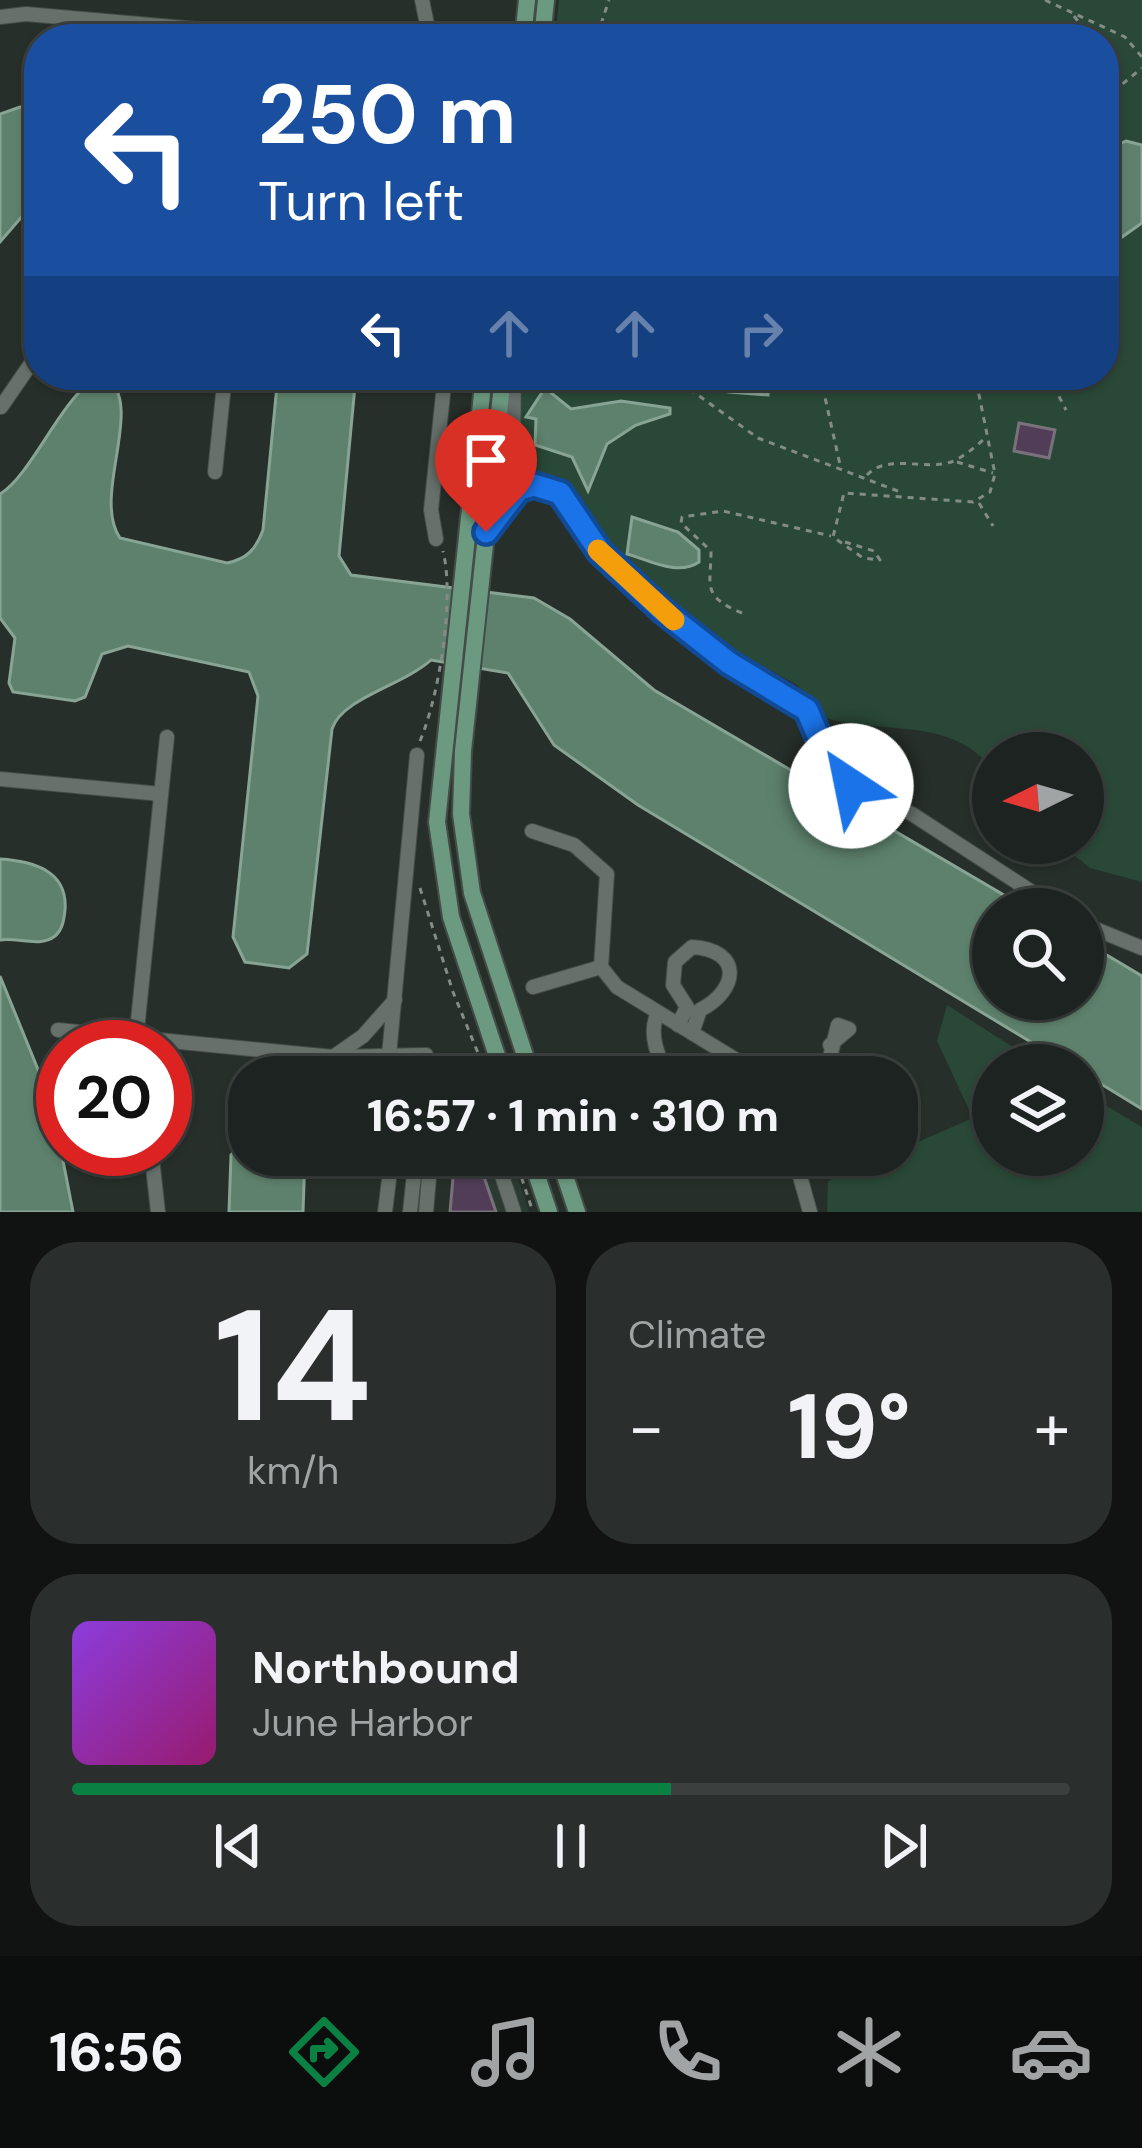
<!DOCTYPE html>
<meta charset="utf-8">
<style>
:root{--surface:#1d2320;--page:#2a2f2d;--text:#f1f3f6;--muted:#a0a4a5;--line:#3b403e;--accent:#0b8043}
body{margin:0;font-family:"DM Sans",sans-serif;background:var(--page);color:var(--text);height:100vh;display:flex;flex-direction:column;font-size:45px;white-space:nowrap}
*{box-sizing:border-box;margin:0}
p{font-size:39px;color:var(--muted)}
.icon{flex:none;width:66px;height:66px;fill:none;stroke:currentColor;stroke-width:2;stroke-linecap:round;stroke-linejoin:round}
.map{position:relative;height:1212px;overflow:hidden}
.details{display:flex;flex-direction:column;gap:30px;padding:30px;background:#101312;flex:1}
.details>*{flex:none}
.top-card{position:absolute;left:24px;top:24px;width:1095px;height:366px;border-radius:48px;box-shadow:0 3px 9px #0004,0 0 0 3px var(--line);background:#1a4fa0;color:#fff;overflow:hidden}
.needle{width:78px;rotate:265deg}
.controls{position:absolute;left:972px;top:732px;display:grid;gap:24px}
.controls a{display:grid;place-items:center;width:132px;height:132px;border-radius:50%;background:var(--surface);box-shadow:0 3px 9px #0004,0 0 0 3px var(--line);font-size:60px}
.speed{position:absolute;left:36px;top:1020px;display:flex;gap:24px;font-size:60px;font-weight:700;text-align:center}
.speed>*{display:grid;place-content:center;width:156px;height:156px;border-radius:50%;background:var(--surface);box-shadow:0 3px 9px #0004,0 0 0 3px var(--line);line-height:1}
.speed .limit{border:18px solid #d22;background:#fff;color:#111}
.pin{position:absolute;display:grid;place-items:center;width:102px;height:102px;color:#fff;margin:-123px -51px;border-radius:50% 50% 50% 0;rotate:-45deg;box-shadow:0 0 12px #0007}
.pin .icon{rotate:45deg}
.me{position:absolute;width:132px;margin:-66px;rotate:326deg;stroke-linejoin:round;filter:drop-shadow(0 0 9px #0008)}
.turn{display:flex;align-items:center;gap:42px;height:252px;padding:0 36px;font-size:54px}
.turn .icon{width:156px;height:156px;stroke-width:2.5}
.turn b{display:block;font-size:84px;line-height:102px}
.lanes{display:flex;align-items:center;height:114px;padding:0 36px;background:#0003;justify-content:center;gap:60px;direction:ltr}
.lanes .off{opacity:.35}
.big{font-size:90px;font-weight:800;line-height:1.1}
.details .card{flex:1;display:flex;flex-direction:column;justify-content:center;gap:18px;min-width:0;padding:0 42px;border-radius:48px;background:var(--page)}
.details .dial{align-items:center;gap:0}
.dial b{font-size:156px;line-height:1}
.song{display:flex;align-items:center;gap:36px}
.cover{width:144px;height:144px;border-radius:18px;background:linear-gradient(135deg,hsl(270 70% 55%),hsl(320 70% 35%))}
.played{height:12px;border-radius:6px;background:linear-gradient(90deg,var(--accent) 60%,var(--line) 60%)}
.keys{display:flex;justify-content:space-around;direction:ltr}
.heat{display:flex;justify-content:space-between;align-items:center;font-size:66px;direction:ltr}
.details .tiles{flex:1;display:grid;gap:30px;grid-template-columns:1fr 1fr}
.card:last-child{grid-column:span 2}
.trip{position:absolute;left:228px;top:1056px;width:690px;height:120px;border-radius:48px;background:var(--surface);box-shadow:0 3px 9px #0004,0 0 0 3px var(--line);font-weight:800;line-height:120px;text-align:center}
.tab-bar{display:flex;height:192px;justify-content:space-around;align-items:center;background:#0c0e0d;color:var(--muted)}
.tab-bar .icon{width:84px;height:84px}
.tab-bar .active{color:var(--accent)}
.tab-bar b{font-size:54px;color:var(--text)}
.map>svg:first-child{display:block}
.built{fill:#2c3b32}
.green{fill:#294837}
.water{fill:#5d816c;stroke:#88a494;stroke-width:3}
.building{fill:#513d58;stroke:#79727b;stroke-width:3}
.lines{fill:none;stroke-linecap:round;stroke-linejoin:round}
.minor-casing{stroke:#454c48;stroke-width:16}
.major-casing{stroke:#454c48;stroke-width:20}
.path{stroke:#848c87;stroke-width:3;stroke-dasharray:6 6;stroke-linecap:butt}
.minor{stroke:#67706b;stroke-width:14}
.major{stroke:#6c9a81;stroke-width:16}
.route-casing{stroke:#114b97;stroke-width:30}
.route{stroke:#1a73e8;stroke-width:21}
.slow{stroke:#f59e0b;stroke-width:21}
</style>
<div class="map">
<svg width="1142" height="1212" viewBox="0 0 1142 1212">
<rect width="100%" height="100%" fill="#272f2a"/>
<polygon class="built" points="455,1155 510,1155 529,1212 450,1212"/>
<g class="green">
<path d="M 559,0 L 1142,0 L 1142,882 L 1090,868 L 1059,843 L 1083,843 L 1083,753 L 993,753 L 993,769 C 950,716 885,735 826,718 L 797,685 L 721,643 L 624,562 L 587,525 L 568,486 L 517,464 L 523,375 L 1104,375 L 1104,39 L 555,39 Z"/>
<polygon points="947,1005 1041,1065 993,1065 993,1155 1083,1155 1083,1092 1142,1127 1142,1212 827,1212 828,1181 973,1118 937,1041"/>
</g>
<g class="water">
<polygon points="20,107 39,108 39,207 25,213 0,242 0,114"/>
<polygon points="1126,141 1142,145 1142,223 1122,237 1104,241 1104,177 1112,172 1115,146"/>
<path d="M 278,375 L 356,375 L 339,556 L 351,575 L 534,598 L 570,619 L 654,690 L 1028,909 L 993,909 L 993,999 L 1083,999 L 1083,941 L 1142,976 L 1142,1109 L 1083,1073 L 1083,1065 L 1069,1065 L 638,805 L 554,745 L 508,673 L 431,660 C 402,686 342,698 332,729 L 307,954 L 289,968 L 245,962 L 233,937 L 258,696 L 249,672 L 128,646 L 102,654 L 85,697 L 75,701 L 13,692 L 9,683 L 15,638 L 0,618 L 0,494 C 36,472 69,378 106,377 C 146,405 91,496 120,538 L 227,563 C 247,559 256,549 263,530 Z"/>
<polygon points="687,375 767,375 768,395 728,392"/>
<polygon points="545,388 571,409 621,401 670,408 670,414 636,425 607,444 588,491 572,457 535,445 536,419 526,417"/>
<path d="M 632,517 L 678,532 L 699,550 L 699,562 C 677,577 647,559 627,554 Z"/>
<path d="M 0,859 C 32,861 68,870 65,910 C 64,919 63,929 55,936 C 40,948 18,937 0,940 Z"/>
<polygon points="0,976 52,1104 73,1212 0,1212"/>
<polygon points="249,1132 249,1155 305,1155 303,1212 229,1212 231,1155"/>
</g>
<g class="building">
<polygon points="1019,423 1055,430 1049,458 1014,451"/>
<polygon points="455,1155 484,1155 488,1168 482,1171 496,1212 450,1212"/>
</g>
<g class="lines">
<defs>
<g id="minor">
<polyline points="422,0 430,39"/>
<polyline points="0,17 26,14 310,39"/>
<polyline points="514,375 513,462 522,474 563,488 585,533 638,589 729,663 807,710 830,764 851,786 912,814 1058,909"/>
<polyline points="1,407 39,352"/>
<polyline points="215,472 225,375"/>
<polyline points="487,530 514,493 545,487"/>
<polyline points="436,539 431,510 445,375"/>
<polyline points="0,779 161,794"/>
<polyline points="532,831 574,845 607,874 601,967 617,987 764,1077"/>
<polyline points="1083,924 1142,948"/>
<polyline points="533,987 601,967"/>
<path d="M 658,1013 C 648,1032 657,1062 673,1077"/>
<path d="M 678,1025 L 687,1007 L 673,985 L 675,962 L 692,947 C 743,950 739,990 700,1010 L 692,1033"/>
<polyline points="58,1030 333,1057 426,1055 436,1077"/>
<polyline points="129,1044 136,1040 167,737"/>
<polyline points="333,1057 363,1036 395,1000"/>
<polyline points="399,1059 418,1066 421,1077"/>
<polyline points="663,1066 706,1070 716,1077"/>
<polyline points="387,1077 417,755"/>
<polyline points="825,1077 838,1025 849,1029 830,1045"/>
<polyline points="151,1149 158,1212"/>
<polyline points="495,1155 514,1212"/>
<polyline points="794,1155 810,1212"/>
<polyline points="385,1212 392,1155"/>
<polyline points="410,1212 416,1155"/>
<polyline points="426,1212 431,1155"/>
</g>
<g id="major">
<polyline points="523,39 527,0"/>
<polyline points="542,39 546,0"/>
<polyline points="484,375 437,822 451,917 504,1077"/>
<polyline points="503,375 463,751 461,814 472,893 532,1077"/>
<polyline points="530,1155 549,1212"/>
<polyline points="558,1155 577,1212"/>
</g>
</defs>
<use href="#minor" class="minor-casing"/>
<use href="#major" class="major-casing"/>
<g class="path">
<polyline points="1045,0 1125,37 1142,57"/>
<polyline points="1074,16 1092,39"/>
<polyline points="601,24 609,0"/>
<polyline points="1104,52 1120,82"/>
<polyline points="1104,99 1142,68"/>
<polyline points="670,375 758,438 903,493"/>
<polyline points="820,375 841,469"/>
<polyline points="1048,375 1066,410"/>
<polyline points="957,462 993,473"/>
<path d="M 867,475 C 888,453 925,471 951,462 C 962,458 974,448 983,440"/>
<polyline points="979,503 993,526"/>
<polyline points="845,542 874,551 880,560 863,558 833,537 844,493 973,502 990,492 995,474 975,375"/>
<path d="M 742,613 C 701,596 711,586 711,551 L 681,523 L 682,517 L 723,511 L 831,536"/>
<path d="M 420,741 C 439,696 455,599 443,551"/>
<polyline points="420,888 453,992 487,1075"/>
<polyline points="514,1155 533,1212"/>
</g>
<use href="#minor" class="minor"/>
<use href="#major" class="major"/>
</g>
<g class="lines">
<defs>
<polyline id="route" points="486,532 519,489 534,485 560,493 600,552 663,611 729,663 807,710 830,764 851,786"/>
</defs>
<use href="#route" class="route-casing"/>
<use href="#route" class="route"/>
<polyline class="slow" points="598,550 674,620"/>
</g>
</svg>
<div class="controls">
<a><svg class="needle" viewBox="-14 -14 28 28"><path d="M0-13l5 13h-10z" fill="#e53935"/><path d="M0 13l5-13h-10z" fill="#a0a4a5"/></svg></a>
<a><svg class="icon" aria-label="search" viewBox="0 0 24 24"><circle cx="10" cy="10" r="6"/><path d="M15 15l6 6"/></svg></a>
<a><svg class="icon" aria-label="layers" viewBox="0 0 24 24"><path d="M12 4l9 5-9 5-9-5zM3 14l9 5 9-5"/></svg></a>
</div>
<div class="speed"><div class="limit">20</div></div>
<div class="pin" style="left:486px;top:532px;background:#d93025"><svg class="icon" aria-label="arrive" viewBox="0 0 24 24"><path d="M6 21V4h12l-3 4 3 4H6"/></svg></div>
<svg class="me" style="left:851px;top:786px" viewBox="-20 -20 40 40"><circle r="19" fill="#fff"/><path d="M0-13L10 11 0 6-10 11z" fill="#1a73e8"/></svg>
<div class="trip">16:57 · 1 min · 310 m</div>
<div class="top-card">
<div class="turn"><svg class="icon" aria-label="left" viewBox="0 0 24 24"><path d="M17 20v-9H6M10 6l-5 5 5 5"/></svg><div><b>250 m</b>Turn left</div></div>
<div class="lanes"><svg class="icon" aria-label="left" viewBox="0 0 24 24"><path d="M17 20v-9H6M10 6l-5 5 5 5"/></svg><svg class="icon off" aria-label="ahead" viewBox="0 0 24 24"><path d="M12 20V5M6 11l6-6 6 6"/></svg><svg class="icon off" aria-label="ahead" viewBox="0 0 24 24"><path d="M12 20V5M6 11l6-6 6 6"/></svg><svg class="icon off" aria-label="right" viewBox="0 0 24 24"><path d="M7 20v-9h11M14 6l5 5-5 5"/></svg></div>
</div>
</div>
<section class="details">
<div class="tiles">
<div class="card dial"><b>14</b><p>km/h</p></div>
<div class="card"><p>Climate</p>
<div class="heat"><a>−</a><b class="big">19°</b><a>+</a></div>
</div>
<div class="card">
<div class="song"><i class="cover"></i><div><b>Northbound</b><p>June Harbor</p></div></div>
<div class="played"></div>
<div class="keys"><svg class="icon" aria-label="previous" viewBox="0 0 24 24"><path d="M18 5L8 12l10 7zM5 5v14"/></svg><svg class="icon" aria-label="pause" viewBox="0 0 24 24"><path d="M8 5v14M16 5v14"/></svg><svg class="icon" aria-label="next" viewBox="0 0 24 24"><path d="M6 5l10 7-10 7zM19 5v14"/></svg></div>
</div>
</div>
</section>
<nav class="tab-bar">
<b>16:56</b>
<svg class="icon active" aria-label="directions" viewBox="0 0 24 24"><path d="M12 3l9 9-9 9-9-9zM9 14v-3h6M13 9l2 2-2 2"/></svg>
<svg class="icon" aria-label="music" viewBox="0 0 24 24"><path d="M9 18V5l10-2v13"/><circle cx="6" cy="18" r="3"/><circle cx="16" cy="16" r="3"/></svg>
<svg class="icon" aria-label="phone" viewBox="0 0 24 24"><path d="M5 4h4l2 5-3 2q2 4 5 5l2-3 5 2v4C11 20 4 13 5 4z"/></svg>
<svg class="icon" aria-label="climate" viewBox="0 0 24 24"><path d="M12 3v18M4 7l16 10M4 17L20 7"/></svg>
<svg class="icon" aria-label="car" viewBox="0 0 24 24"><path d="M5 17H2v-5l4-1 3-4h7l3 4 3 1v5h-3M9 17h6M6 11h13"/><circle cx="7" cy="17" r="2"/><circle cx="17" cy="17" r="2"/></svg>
</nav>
